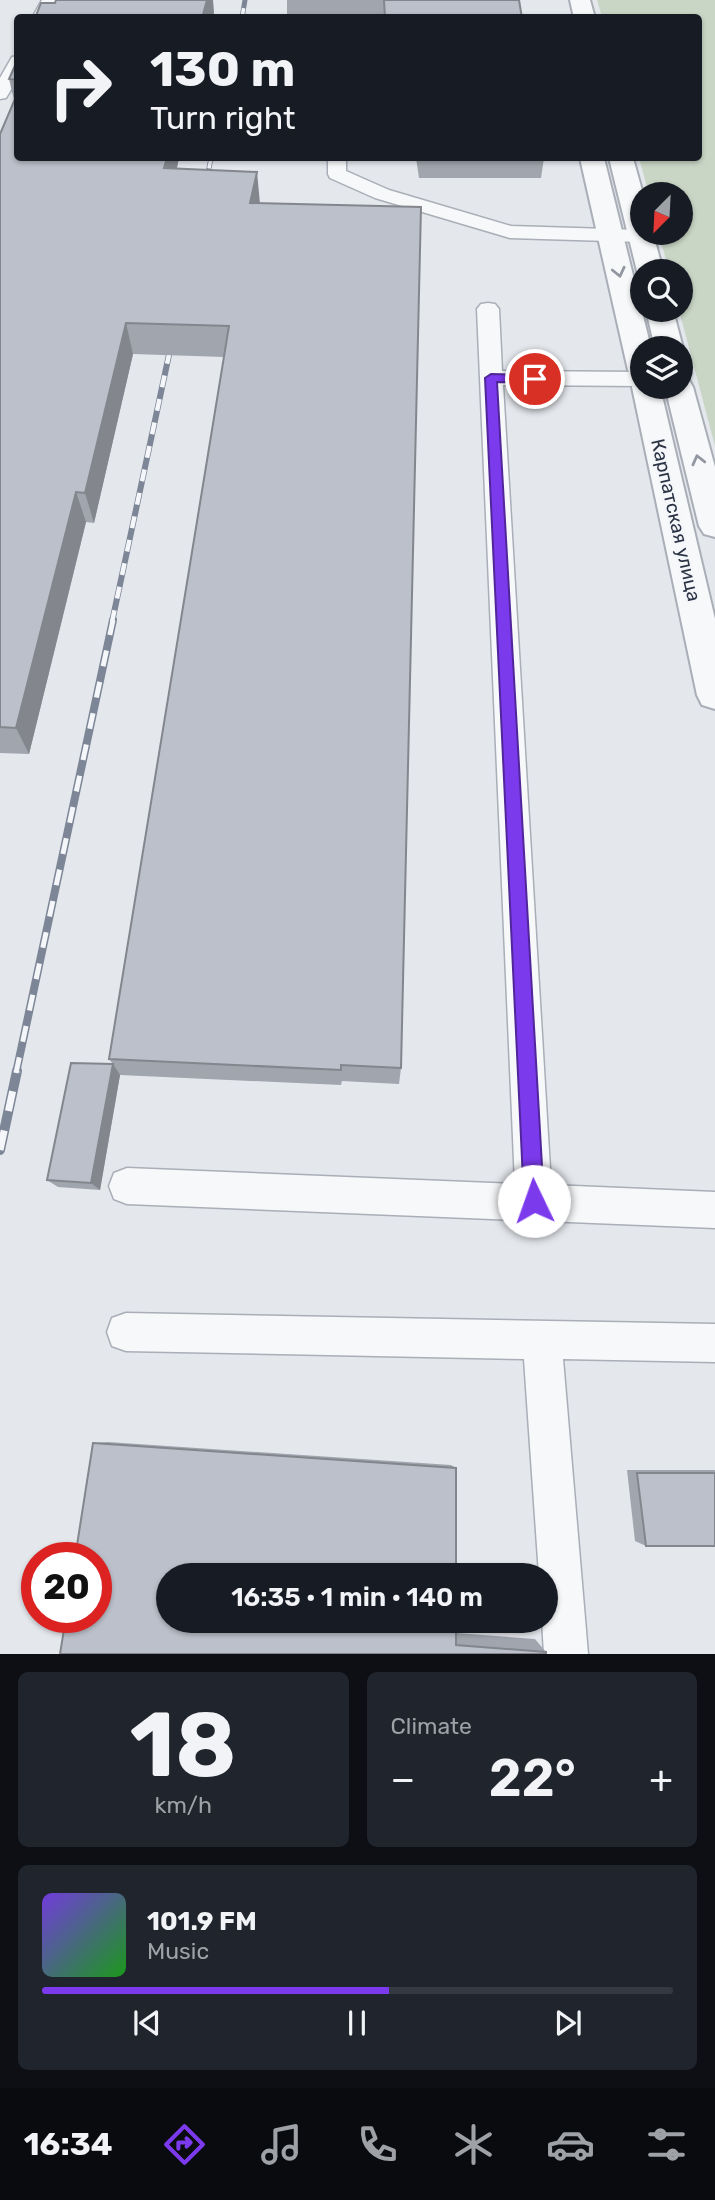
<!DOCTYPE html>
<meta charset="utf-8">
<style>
:root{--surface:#171b24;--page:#20242c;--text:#f1f3f6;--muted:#9ea1a6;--line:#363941;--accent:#7c3aed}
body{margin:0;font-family:Rubik,sans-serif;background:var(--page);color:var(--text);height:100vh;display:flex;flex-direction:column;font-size:26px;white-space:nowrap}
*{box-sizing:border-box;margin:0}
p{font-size:23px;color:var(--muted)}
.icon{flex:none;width:38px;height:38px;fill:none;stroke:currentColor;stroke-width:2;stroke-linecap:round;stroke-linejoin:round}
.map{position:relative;height:1654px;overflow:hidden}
.sheet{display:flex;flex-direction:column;gap:18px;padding:18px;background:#0d0f14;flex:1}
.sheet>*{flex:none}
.hud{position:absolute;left:14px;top:14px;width:688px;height:147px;border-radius:7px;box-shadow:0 2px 5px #0004;background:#171b24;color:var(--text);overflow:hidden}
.needle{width:46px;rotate:204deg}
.fabs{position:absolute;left:630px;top:182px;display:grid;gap:14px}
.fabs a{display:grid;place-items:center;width:63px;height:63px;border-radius:50%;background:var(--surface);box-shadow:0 2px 5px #0004;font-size:35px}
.speed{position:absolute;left:21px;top:1542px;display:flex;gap:14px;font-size:35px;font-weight:700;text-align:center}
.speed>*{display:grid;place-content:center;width:91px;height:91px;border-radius:50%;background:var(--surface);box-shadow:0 2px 5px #0004;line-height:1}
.speed .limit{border:10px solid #d22;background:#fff;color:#111}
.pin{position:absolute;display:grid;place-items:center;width:60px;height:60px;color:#fff;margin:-30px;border:4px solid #fff;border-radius:50%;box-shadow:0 2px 7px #0007}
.me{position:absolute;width:77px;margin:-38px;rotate:357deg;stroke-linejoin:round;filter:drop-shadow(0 0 5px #0008)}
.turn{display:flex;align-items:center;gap:24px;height:147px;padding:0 21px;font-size:32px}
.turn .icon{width:91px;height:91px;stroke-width:2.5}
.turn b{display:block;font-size:49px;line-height:60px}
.big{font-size:52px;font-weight:600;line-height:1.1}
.sheet .tile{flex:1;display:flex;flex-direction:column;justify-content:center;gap:10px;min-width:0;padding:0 24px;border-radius:10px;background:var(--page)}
.sheet .dial{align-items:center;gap:0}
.dial b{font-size:91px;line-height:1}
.song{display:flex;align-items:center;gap:21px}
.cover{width:84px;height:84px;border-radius:10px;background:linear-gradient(135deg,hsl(260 70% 55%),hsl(120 70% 35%))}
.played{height:7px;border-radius:4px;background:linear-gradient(90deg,var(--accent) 55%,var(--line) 55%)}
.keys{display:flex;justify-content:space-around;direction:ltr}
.heat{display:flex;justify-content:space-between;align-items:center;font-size:38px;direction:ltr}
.sheet .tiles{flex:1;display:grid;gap:18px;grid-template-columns:1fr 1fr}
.tile:last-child{grid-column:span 2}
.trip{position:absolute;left:156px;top:1563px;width:402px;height:70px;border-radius:35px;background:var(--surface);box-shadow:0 2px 5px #0004;font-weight:600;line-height:70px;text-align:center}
.tab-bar{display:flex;height:112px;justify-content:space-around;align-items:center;background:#090b0e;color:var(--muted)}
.tab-bar .icon{width:49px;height:49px}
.tab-bar .on{color:var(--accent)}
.tab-bar b{font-size:32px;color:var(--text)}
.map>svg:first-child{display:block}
.green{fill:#c9d6c5}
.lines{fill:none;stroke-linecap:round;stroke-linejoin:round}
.service-casing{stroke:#a9aeb7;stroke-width:3}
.minor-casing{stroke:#a9aeb7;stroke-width:4}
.service{fill:#f7f8fa;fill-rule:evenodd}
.minor{fill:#f7f8fa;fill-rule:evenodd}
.rail-far3-casing{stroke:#7d8696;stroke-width:5}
.rail-far2-casing{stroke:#7d8696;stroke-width:6}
.rail-far1-casing{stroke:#7d8696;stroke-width:8}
.rail-casing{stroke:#7d8696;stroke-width:10}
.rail-far3{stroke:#f4f6f9;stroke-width:3.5;stroke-dasharray:10;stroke-linecap:butt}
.rail-far2{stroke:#f4f6f9;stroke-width:4.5;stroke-dasharray:12;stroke-linecap:butt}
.rail-far1{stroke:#f4f6f9;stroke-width:5;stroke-dasharray:16;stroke-linecap:butt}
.rail{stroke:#f4f6f9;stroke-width:7;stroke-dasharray:20;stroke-linecap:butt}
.wall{fill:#a1a5ae}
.shaded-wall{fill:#83868d}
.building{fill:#bbc0ca;stroke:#83868d;stroke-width:2}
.oneway{stroke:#9196a0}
.route{fill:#7c3aed;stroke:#51269a;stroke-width:2}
.labels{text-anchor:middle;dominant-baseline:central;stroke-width:5;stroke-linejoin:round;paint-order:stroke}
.street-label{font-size:19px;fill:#2b3445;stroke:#f4f6f9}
</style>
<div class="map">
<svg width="715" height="1654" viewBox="0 0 715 1654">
<rect width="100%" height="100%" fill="#e4e7ec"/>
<polygon class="green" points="597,0 715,0 715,446 679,310 681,271 669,271 659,233 681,233 681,194 649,194 639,158 698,158 698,18 602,17"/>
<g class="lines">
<defs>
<g id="service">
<polygon points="42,0 58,0 48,18 32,18"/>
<polygon points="18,56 18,78 6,98 0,99 0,78 12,57"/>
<polygon points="328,158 346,158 346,171 389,190 511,226 641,230 651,236 648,240 641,242 510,238 375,198 330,178 328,174"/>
<polygon points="488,303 495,304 499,309 502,371 642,372 642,386 503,385 551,1185 715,1192 715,1228 127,1204 114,1199 109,1186 114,1173 127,1168 515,1184 477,309 481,304"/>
<polygon points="126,1313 715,1324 715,1362 563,1359 588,1654 544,1654 542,1620 546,1620 546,1575 539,1575 524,1359 126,1351 112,1346 107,1332 112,1318"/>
</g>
<g id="minor">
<polygon points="570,0 590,0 595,18 574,18"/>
<polygon points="580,158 604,158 651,348 642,348 642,387 660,387 715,619 715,709 702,705 697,695 632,387 636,380 641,379 632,376 628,370"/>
<polygon points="609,158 633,158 643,194 642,233 653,233 663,271 642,271 642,277 637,271"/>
<polygon points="646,310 673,310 683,348 681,351 681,348 655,348"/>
<polygon points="681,378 689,380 693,387 715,467 715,537 704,534 699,526 665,387 681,387"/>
</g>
</defs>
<use href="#service" class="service-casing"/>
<use href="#minor" class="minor-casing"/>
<use href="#service" class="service"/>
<use href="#minor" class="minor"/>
<defs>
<g id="rail-far3">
<polyline points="242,18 245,0"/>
<polyline points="205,188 211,158"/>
</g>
<polyline id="rail-far2" points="112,622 173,336"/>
<polyline id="rail-far1" points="16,1073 113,620"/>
<polyline id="rail" points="0,1150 17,1071"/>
</defs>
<use href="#rail-far3" class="rail-far3-casing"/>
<use href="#rail-far2" class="rail-far2-casing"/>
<use href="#rail-far1" class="rail-far1-casing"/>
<use href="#rail" class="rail-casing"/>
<use href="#rail-far3" class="rail-far3"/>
<use href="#rail-far2" class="rail-far2"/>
<use href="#rail-far1" class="rail-far1"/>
<use href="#rail" class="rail"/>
</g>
<g class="wall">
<polygon points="287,0 519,0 522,18 287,17"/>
<polygon points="18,59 18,158 179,158 177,169 260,203 401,1068 399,1084 342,1081 341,1085 120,1075 100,1190 58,1187 47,1180 113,1064 109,1059 224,357 133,354 94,523 86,522 29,754 0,753 0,134 14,100 9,79"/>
<polygon points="416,158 544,158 541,178 419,178"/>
<polygon points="108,1442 451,1465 456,1468 456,1633 535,1639 546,1652 60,1654 93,1443"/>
<polygon points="627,1470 715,1470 715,1546 646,1546 635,1541"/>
</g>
<g class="shaded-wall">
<polygon points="207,0 213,0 214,12 213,18 202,18"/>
<polygon points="167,158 179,158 169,200 164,168"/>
<polygon points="257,172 260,204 250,203"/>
<polygon points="126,323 133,354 94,523 85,493"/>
<polygon points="76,492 86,522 29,754 16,728"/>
<polygon points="113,1064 120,1075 100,1190 91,1183"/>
</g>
<g class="building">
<polygon points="56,0 207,0 202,18 35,18 41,3 55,3"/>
<polygon points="384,0 519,0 522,18 385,18"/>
<polygon points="18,59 18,80 9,79"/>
<polygon points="18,92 18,158 167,158 164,168 257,172 250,203 421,207 401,1068 341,1065 341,1070 109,1059 229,326 126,323 85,493 76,492 16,728 0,727 0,134"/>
<polygon points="71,1063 113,1064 91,1183 47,1180"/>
<polygon points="93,1443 456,1468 456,1575 168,1575 168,1620 456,1620 456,1645 546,1652 546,1654 60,1654 66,1617 96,1617 96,1558 75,1558"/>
<polygon points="637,1473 715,1473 715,1546 646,1546"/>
</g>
<defs><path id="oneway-chevron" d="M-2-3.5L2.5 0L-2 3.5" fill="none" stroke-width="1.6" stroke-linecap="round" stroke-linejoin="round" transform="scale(1.75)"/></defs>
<g class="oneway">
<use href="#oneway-chevron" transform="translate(619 272) rotate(77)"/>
<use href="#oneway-chevron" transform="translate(698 460) rotate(-104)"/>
</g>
<polygon class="route" points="491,374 535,375 541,379 535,383 497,382 544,1201 541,1208 534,1211 527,1208 524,1201 485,378"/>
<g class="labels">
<g class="street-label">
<text transform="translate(676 520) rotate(77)">Карпатская улица</text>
</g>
</g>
</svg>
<div class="fabs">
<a><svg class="needle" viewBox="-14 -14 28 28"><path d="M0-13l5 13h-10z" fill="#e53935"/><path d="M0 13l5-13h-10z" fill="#9ea1a6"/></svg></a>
<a><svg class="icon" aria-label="search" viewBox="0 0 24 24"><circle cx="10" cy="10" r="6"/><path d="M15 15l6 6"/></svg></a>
<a><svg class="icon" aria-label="layers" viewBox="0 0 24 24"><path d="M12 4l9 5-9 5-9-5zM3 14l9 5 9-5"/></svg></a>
</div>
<div class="speed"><div class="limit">20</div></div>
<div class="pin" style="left:535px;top:379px;background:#d93025"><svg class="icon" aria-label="arrive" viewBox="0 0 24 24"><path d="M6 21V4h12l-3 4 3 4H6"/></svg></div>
<svg class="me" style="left:534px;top:1201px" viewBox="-20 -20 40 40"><circle r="19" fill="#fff"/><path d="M0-13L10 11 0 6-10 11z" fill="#7c3aed"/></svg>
<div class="trip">16:35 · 1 min · 140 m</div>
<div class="hud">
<div class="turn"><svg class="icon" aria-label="right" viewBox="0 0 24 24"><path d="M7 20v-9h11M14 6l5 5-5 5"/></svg><div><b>130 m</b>Turn right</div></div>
</div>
</div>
<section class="sheet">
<div class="tiles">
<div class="tile dial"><b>18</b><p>km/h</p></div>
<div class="tile"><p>Climate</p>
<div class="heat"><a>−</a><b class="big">22°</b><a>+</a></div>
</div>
<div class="tile">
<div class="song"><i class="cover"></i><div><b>101.9 FM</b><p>Music</p></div></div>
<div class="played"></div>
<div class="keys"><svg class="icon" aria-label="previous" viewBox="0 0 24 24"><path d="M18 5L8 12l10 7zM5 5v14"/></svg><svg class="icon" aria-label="pause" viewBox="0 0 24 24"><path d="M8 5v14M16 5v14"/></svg><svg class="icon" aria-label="next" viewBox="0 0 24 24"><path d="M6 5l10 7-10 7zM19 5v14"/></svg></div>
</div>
</div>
</section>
<nav class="tab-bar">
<b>16:34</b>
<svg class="icon on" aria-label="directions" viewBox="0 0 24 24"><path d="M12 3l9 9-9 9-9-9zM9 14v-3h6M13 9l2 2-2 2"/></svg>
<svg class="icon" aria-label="music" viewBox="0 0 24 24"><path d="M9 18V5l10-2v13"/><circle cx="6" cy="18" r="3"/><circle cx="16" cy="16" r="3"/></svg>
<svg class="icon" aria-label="phone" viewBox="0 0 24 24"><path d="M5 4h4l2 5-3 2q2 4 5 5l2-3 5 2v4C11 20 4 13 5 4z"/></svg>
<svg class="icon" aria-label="climate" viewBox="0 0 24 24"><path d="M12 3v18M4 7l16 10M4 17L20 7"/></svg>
<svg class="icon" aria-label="car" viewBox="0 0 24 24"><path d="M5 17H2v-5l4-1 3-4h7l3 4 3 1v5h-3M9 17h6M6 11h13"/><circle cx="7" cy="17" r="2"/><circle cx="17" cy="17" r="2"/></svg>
<svg class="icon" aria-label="filters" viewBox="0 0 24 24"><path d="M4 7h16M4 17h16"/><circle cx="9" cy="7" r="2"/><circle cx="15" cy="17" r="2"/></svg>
</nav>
